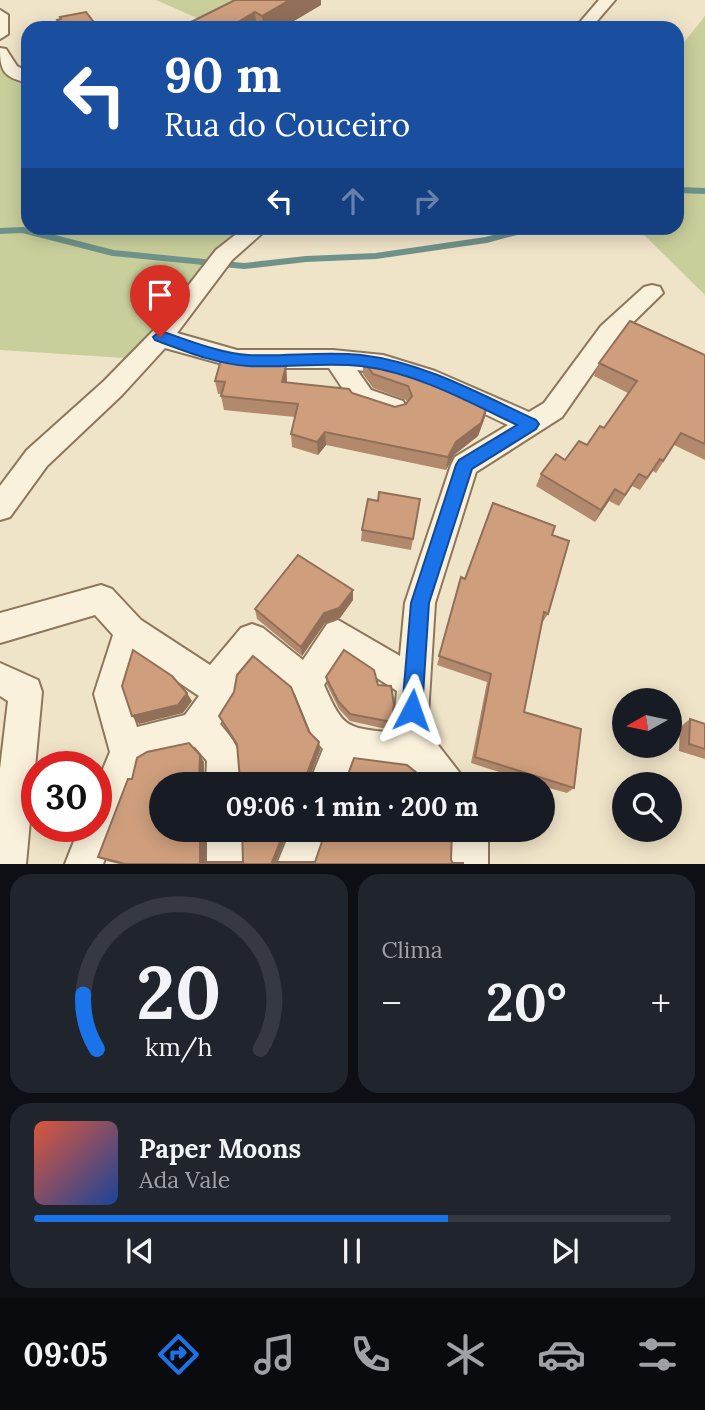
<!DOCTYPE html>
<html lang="pt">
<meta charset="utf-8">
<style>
:root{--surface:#171b24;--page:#20242c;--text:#f1f3f6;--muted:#9ea1a6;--line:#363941;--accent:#1a73e8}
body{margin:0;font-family:Lora,serif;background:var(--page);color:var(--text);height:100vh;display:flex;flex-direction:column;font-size:26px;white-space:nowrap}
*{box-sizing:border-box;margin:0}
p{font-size:23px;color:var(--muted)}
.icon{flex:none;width:38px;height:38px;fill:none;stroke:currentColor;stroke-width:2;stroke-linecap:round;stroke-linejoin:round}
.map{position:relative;height:864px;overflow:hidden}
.sheet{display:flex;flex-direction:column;gap:10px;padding:10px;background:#0d0f14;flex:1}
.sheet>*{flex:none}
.guide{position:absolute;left:21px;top:21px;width:663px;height:214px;border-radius:21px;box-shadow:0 4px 18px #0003;background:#1a4fa0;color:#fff;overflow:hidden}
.needle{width:46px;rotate:261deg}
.tools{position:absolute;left:612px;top:688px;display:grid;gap:14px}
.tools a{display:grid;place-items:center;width:70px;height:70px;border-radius:50%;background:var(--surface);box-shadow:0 4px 18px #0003;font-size:35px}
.speed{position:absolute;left:21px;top:751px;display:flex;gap:14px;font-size:35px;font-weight:700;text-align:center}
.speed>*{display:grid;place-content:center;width:91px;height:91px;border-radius:50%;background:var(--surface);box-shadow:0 4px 18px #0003;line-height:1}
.speed .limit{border:10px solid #d22;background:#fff;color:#111}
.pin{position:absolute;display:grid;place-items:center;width:60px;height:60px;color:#fff;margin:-72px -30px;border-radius:50% 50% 50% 0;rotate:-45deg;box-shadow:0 0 7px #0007}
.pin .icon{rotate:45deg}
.me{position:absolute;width:77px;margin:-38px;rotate:4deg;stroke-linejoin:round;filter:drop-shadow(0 0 5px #0008)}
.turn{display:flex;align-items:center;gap:24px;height:147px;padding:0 28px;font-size:32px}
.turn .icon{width:91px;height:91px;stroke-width:2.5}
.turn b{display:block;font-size:49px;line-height:60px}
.lanes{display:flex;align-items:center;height:66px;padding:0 28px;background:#0003;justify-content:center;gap:35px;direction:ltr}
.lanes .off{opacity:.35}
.big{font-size:52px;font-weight:800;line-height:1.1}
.sheet .card{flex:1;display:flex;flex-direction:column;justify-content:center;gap:10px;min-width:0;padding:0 24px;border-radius:21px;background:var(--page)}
.sheet .dial{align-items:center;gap:0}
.dial svg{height:182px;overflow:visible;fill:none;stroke:var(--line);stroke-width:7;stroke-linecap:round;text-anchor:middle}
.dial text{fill:var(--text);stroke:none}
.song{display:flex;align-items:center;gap:21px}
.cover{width:84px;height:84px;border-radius:10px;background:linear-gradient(135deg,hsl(10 70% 55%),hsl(220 70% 35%))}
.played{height:7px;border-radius:4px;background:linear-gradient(90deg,var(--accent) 65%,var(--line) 65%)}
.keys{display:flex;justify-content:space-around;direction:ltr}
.heat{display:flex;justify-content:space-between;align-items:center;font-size:38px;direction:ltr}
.sheet .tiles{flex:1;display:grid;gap:10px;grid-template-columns:1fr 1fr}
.card:last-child{grid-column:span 2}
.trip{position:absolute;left:149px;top:772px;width:406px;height:70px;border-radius:35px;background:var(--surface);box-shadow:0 4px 18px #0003;font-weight:800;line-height:70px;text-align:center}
.menu{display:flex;height:112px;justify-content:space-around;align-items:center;background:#090b0e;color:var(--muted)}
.menu .icon{width:49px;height:49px}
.menu .selected{color:var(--accent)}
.menu b{font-size:32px;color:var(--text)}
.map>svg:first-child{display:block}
.green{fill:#c9cf9b}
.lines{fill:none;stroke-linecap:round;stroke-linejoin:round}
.stream{stroke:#6f938a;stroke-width:6}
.minor-casing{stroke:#8d765c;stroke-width:4}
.minor{fill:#faf1dc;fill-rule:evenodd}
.wall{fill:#b2896c}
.shaded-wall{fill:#916f58}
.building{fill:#cf9f7d;stroke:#916f58;stroke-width:2}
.route{fill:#1a73e8;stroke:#114b97;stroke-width:2}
</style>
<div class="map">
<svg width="705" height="864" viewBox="0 0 705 864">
<rect width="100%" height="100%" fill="#f0e4c8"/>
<g class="green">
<polygon points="156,0 263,0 213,25"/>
<polygon points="705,16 705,295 637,228 677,228 677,51"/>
<polygon points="0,53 3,61 28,78 28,228 257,228 140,359 0,350"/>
</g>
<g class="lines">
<g class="stream">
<polyline points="677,190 705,191"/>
<polyline points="0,231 23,230 113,253 244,266 306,259 376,256 486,240 532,228"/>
</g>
<defs>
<g id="minor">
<polygon points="599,0 615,0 591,28 575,28"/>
<polygon points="0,10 8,15 8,34 0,39"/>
<path d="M 0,48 L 6,49 L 17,66 L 28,72 L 28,83 C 4,77 0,72 0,48 Z"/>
<path d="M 244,228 L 268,228 L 232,260 L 177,333 L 237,350 L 333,350 L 383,355 L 435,371 L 529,412 L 544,403 L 601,326 L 644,287 L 652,285 L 660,287 L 663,293 L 617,338 L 562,417 L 476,472 L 435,603 L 427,731 L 459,772 L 465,784 L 425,784 L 415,770 L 352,762 L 345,784 L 309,784 L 323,749 L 313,738 L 295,694 L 255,661 L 238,683 C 239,699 229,711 220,724 C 240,747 241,754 242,784 L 206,784 L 207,761 L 195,747 L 152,756 L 140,764 L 103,864 L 65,864 L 80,826 L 96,826 L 96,786 L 110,752 L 94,694 L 113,635 L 95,615 L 0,643 L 0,613 L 101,585 L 112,589 L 141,620 L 210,665 L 241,628 L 252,624 L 263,628 L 303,660 L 327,624 L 338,620 L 400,656 L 405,603 L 451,465 L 455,457 L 508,425 C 459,402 411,376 357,370 L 371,390 L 403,401 L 407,408 L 403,415 L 394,418 L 353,404 L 329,368 L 237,368 L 165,348 L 122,395 L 47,466 L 10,517 L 0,520 L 0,486 L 27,450 L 104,381 L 153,331 L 216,250 ZM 138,655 L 199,696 L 185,715 L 137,727 L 126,694 ZM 343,656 L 397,691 L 393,733 C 346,727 344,730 324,685 Z"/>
<polygon points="0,663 38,680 42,692 26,864 0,864 0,769 8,701 0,696"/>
<polygon points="207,830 243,830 245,864 207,864"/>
<polygon points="291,830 327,830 315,864 277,864"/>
<polygon points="452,830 488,830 488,864 450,864"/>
</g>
</defs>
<use href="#minor" class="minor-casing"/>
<use href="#minor" class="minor"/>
</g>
<g class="wall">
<polygon points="235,0 321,0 321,5 282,28 179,28"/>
<polygon points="271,228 298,228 296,232 271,230"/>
<polygon points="705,355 705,460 674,445 656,473 653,471 640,490 632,486 619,506 609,501 595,522 536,486 541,474 565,460 587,445 604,428 628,393 594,376 599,363"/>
<polygon points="363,360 488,404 485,417 478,436 454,455 446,470 326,445 318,455 292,447 291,434 295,417 224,410 221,396 221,394 218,394 215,381 274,365 286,366 287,382 352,393 395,407 406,404 407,402 406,400 373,388 363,374"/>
<polygon points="420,499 411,550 361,541 362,530 378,501"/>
<polygon points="552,535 548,614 542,623 524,712 574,788 567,793 542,786 542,784 537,784 471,763 487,682 437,665 461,577 465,579"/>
<polygon points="353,600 340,618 325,623 302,656 257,619 255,609"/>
<polygon points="326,677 378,685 394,704 391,730 350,721 339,709 327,685"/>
<polygon points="219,716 309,732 319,742 320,750 309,779 430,784 161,784 205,830 205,862 315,862 451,860 453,863 463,864 119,864 107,861 98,857 132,779 204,762 204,780 240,780 237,745"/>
<polygon points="690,719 705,724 705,759 679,751 680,727"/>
</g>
<g class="shaded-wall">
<polygon points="290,0 321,0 321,5 282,28 264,28 262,16"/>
<polygon points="255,12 257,28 228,28"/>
<polygon points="286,366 287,380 284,395 282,382"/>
<polygon points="488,404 485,417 478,436 454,455 446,470 448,457 456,442"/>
<polygon points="325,432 326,445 318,455 317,442"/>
<polygon points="615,489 609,501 595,522 601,510"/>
<polygon points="353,590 353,600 340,618 325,623 302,656 301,647 324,613"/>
<polygon points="187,693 192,701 183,713 139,724 132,716"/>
<polygon points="319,742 320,750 307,784 305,779"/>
<polygon points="200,755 204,762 204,784 199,780"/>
<polygon points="200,830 205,830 205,864 200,862"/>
<polygon points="285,830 289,830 275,864 272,862"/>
</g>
<g class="building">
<polygon points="235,0 290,0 262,16 255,12 228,28 179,28"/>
<polygon points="86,12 96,25 93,28 61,28 57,20 61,19 60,17"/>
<polygon points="630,321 705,355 705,444 681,433 663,461 660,459 647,478 639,474 625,495 615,489 601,510 541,474 556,454 565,460 579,441 587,445 600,426 604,428 637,381 599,363"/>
<polygon points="222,356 273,361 272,365 286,366 282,382 349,389 352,393 395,407 406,404 412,396 408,386 373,374 363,360 377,362 416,373 488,404 481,423 456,442 448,457 325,432 317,442 291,434 298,404 221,396 225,382 215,381"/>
<polygon points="379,492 420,499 413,539 362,530 368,499 378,501"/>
<polygon points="493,503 555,526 552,535 569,541 548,614 544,612 524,712 581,729 574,788 475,757 491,674 439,656 461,577 465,579"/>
<polygon points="298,555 353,590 339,608 324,613 301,647 255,609"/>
<polygon points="133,650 172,676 187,693 178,705 132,716 122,686"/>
<polygon points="344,650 374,670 378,685 391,686 394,704 392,722 350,714 338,701 326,677"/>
<polygon points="253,656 291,687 309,732 319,742 305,779 346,780 354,758 407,765 430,784 161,784 161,830 200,830 200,862 243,862 242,830 285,830 272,862 315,862 326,830 452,830 451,860 453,863 463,863 463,864 125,864 98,857 128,779 132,779 137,758 147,752 189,743 200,755 199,780 240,780 237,744 219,716 234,692 237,675"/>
<polygon points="690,719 705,724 705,749 689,744"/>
</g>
<path class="route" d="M 160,331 C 189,340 218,353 248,355 C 285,357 324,351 361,355 C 423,362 480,394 536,420 L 539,424 L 536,429 L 472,469 L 429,603 L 422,710 L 419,717 L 412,720 L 405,717 L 402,710 L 411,603 L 456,465 L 459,460 L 517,425 C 467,401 417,373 361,366 C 324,362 286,368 248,366 C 216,364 185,351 155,340 L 153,337 Z"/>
</svg>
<div class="tools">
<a><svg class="needle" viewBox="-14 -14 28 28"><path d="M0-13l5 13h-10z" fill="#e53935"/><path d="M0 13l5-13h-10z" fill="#9ea1a6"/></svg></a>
<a><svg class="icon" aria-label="search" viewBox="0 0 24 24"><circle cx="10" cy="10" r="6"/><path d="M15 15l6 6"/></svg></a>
</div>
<div class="speed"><div class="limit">30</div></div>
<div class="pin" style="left:160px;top:337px;background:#d93025"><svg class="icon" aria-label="arrive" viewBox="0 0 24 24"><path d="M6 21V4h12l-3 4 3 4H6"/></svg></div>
<svg class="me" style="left:412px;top:710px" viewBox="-20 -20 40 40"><path d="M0-17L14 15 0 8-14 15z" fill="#1a73e8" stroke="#fff" stroke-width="4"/></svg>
<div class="trip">09:06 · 1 min · 200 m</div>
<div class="guide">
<div class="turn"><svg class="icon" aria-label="left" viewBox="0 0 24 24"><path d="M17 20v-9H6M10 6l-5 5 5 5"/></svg><div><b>90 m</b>Rua do Couceiro</div></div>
<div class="lanes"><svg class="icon" aria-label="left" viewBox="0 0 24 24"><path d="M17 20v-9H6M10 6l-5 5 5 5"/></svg><svg class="icon off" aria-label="ahead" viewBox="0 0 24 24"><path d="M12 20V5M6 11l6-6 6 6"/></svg><svg class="icon off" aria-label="right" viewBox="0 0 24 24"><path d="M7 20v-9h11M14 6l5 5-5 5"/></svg></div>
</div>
</div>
<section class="sheet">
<div class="tiles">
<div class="card dial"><svg viewBox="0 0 100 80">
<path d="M14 69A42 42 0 1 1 86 69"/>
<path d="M14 69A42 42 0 0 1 8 45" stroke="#1a73e8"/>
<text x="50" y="56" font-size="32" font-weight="700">20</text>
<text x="50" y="72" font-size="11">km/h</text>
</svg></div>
<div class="card"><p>Clima</p>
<div class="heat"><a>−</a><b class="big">20°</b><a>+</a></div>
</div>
<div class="card">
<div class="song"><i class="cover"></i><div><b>Paper Moons</b><p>Ada Vale</p></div></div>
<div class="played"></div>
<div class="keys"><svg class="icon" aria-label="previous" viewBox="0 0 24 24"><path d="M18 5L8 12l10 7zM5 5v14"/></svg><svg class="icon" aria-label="pause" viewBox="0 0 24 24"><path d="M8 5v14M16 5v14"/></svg><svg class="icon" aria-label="next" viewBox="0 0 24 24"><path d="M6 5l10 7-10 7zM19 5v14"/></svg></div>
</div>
</div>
</section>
<nav class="menu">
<b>09:05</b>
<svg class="icon selected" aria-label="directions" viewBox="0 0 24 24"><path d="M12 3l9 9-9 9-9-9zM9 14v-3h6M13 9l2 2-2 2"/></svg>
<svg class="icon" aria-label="music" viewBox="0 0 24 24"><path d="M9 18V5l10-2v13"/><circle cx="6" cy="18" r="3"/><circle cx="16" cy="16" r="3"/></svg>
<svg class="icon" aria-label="phone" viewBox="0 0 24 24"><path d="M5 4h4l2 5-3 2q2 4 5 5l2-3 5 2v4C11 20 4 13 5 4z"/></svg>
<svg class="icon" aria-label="climate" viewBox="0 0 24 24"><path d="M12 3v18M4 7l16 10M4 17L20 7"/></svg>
<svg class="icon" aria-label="car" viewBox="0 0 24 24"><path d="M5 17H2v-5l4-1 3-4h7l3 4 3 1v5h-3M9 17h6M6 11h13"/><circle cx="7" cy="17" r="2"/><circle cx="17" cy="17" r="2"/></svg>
<svg class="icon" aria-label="filters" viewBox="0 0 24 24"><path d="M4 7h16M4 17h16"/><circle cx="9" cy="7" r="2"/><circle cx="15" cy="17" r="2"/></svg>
</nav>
